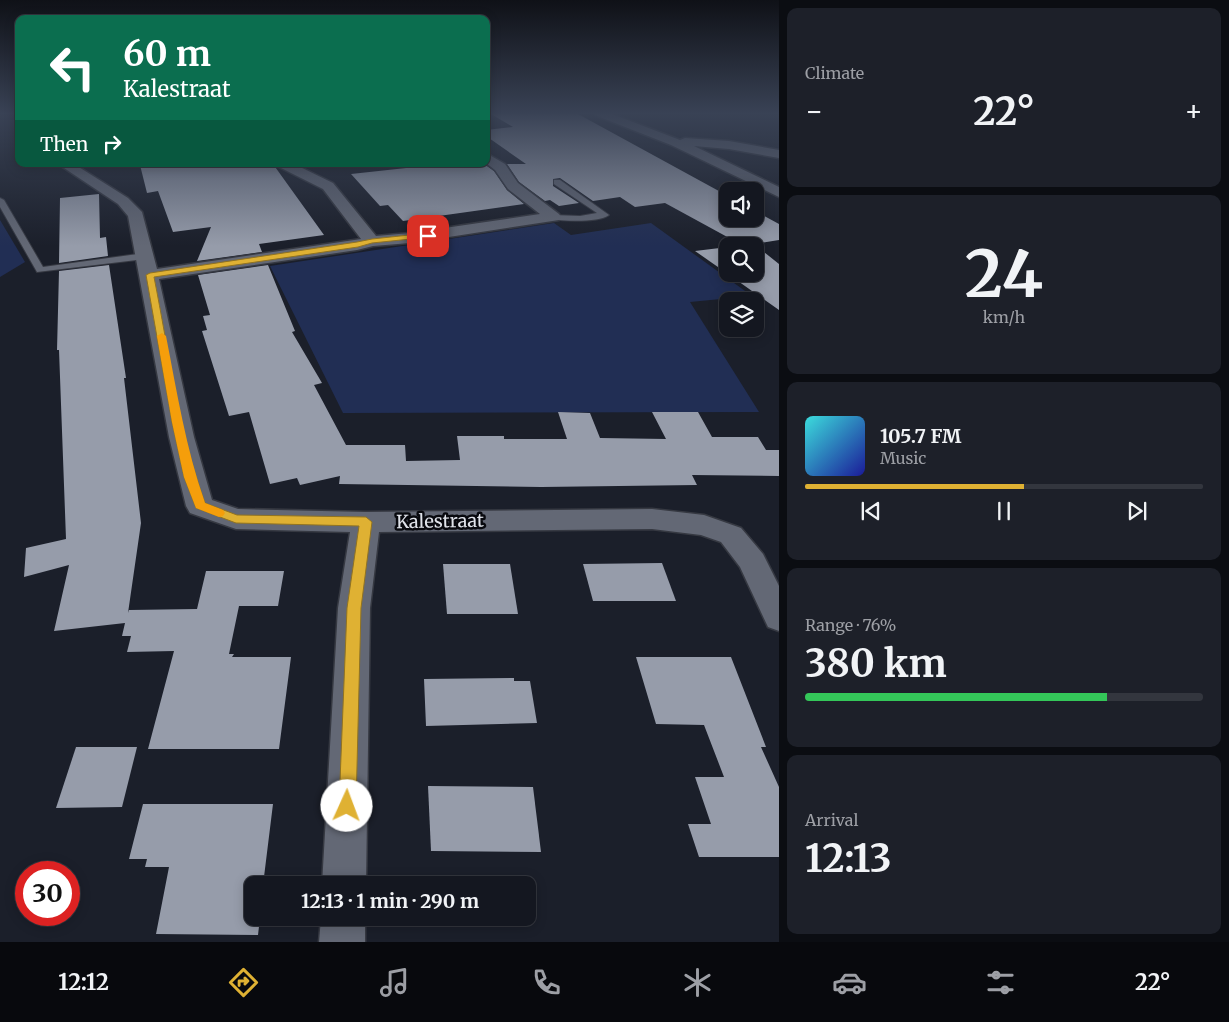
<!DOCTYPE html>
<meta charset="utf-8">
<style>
:root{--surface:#141720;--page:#1d2029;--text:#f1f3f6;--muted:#9d9fa5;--line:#33363e;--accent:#dfb133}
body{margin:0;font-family:Merriweather,serif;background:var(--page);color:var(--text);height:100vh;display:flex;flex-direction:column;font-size:19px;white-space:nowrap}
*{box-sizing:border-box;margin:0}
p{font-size:16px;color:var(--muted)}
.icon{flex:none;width:28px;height:28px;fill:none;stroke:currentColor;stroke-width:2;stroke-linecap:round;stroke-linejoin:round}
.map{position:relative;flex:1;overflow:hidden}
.sheet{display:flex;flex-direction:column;gap:8px;padding:8px;background:#0b0d12;width:450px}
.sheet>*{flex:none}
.banner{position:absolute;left:15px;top:15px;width:475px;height:152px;border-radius:10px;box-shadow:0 2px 12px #0003,0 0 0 1px var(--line);background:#0b6e4f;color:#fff;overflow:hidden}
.tools{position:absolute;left:719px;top:182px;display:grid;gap:10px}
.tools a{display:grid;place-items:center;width:45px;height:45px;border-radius:10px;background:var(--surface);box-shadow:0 2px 12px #0003,0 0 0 1px var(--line);font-size:25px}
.speed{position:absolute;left:15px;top:861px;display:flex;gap:10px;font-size:25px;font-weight:700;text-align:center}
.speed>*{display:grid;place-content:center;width:65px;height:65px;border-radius:50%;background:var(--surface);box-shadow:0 2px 12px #0003,0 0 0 1px var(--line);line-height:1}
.speed .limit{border:8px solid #d22;background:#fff;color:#111}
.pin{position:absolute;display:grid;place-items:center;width:42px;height:42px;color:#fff;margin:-21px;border-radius:10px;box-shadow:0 2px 8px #0006}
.me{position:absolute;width:55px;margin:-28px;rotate:2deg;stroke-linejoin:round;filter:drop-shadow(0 0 4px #0008)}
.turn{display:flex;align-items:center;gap:18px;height:105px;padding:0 25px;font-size:22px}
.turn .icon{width:65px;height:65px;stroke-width:2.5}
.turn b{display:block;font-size:35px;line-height:42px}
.then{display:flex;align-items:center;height:48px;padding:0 25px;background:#0003;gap:10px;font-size:19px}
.big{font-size:38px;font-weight:700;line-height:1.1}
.sheet .tile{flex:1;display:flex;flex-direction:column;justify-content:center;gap:8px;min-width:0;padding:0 18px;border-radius:10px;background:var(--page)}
.sheet .dial{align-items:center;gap:0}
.dial b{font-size:65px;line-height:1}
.song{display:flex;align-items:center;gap:15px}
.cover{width:60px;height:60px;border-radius:8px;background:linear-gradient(135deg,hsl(180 70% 55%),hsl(240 70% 35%))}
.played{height:5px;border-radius:2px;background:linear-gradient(90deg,var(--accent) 55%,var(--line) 55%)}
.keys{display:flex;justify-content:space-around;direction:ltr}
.heat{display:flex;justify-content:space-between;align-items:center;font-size:28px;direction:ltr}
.charge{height:8px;border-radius:4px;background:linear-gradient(90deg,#34c759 76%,var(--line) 0)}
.trip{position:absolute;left:244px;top:876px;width:292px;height:50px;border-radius:10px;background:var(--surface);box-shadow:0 2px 12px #0003,0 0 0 1px var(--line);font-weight:700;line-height:50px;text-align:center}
.tab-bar{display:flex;height:80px;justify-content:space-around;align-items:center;background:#08090d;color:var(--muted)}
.tab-bar .icon{width:35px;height:35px}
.tab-bar .current{color:var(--accent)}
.tab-bar b{font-size:22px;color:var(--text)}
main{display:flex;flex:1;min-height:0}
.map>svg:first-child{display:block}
.green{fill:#212e54}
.building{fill:#969caa}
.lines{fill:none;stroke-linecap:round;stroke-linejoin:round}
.service-casing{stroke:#363942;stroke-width:2}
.minor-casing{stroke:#363942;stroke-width:3}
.service{fill:#636875;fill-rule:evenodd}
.minor{fill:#636875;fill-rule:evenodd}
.route{fill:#dfb133;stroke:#917321}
.slow{fill:#f59e0b}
.labels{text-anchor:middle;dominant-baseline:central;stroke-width:5;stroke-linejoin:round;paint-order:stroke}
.street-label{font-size:18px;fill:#e0e3ea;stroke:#08090e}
</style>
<main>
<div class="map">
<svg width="779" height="942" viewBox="0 0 779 942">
<rect width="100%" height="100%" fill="#1b1f2a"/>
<g class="green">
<polygon points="0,220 25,262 0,277"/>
<polygon points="554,223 571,235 651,223 752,296 690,302 759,412 343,413 270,266"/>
</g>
<g class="building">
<polygon points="491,114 578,114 728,196 728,219 755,219 755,211 779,224 779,240 754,244 779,264 779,310 728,274 755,274 755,246 730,246 742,245 665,203 635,207 620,197 593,201 560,178 553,179 553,186 579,203 559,206 550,200 545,201 519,182 507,164 526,164 486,136 486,130 513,127"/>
<polygon points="155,164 273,164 324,235 259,244 262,252 197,261 211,227 173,232 158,191 147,193 140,165"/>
<polygon points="443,164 484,164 494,171 507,190 524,204 403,221 388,205 380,206 351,174"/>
<polygon points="99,194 100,238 106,237 108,256 59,263 60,198"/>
<polygon points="728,247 728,274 695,251"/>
<polygon points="109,265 126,378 124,378 141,523 128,613 129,610 197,609 206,571 284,571 278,606 239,606 229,654 234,654 232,657 291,657 279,749 148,749 174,651 127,652 131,636 122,636 125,623 54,631 69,565 24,577 26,548 66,539 59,350 57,350 59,271"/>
<polygon points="268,265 295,331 292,332 322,383 314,385 346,445 405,445 406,461 460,460 457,436 504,436 504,439 567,439 558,412 590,413 600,438 666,439 652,412 698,412 712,437 758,437 766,450 779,450 779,476 692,475 697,485 541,487 339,484 340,476 300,485 297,478 270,484 249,412 229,416 202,331 207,330 203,316 210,315 198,275"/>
<polygon points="662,563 676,601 593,601 583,564"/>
<polygon points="443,564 510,564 518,614 447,614"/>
<polygon points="636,657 731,657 766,747 761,747 779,787 779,857 699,857 688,824 711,824 695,777 724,777 704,725 656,724"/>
<polygon points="514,678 514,681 530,681 537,723 426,726 424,679"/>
<polygon points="76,747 137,747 122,807 56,808"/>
<polygon points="428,786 533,787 541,852 431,851"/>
<polygon points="143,804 273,804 263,885 252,885 252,918 260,918 258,935 156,934 169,867 145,867 147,859 129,859"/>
</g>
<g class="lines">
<defs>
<g id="service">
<path d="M 554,180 L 560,180 L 609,215 C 599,223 563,221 550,219 L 550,215 L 553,215 L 580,216 L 597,213 L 554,184 Z"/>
<polygon points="0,198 4,200 43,267 145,253 150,256 145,259 37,272 0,207"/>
</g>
<g id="minor">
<polygon points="595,114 612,114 680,140 685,138 729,141 779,150 779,158 729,149 694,146 779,187 779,197 671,145 597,116"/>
<polygon points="486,153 505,164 518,183 559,214 561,217 559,220 410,243 373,246 357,250 159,279 194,437 212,500 238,509 366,512 652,509 704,515 741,528 763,554 779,586 779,631 768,627 740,567 721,542 701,535 652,529 379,532 370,608 366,885 322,885 338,608 350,532 236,529 190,513 186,506 169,437 128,216 118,204 58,164 74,164 128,198 142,212 157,269 361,239 323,189 279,167 277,164 294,164 333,183 376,236 410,233 540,214 508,189 495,170 486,163"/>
<polygon points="321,918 365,918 365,942 319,942"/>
</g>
</defs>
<use href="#service" class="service-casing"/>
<use href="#minor" class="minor-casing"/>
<use href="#service" class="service"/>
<use href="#minor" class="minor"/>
</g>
<linearGradient id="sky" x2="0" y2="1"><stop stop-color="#0f1117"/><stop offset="0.46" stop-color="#394255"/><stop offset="1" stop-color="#394255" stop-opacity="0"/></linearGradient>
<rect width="779" height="246" fill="url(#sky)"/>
<path class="route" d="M 428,233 L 430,234 L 430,237 L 372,243 L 358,247 L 154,277 C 169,352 179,431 205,503 L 237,515 L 366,517 L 372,522 L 361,608 L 356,806 L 353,812 L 347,815 L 341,812 L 339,806 L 347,608 L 359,526 L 236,523 L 196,508 L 184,477 L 172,422 L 146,275 L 150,273 L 357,242 L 372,239 Z"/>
<path class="slow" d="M 162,333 L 166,336 C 177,392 186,449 205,503 L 223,510 L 225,513 L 223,516 L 219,517 L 196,508 L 184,477 L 172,422 L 157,336 Z"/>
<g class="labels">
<g class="street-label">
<text transform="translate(440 521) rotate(-1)">Kalestraat</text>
</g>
</g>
</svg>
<div class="tools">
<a><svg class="icon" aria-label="sound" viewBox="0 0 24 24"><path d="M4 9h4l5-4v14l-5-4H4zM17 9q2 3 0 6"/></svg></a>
<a><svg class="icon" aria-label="search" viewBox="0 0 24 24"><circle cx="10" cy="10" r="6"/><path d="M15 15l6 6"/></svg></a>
<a><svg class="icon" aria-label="layers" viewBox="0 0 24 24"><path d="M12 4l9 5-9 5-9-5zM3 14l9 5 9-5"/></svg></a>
</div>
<div class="speed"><div class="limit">30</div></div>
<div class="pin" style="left:428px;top:236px;background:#d93025"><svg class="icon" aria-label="arrive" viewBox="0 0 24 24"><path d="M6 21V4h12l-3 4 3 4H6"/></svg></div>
<svg class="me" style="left:347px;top:806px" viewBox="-20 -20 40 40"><circle r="19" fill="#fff"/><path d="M0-13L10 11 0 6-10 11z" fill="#dfb133"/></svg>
<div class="trip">12:13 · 1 min · 290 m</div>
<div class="banner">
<div class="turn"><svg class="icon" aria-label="left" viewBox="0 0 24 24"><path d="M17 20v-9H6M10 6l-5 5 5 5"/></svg><div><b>60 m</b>Kalestraat</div></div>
<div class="then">Then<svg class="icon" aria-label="right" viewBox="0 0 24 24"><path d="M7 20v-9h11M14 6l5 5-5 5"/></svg></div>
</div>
</div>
<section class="sheet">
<div class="tile"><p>Climate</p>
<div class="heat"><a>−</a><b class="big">22°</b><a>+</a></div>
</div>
<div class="tile dial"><b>24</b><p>km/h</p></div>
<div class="tile">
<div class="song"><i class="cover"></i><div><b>105.7 FM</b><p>Music</p></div></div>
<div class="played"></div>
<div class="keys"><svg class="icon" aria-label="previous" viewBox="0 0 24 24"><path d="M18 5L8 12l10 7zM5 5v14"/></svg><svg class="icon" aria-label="pause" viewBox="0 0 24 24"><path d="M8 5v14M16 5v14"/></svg><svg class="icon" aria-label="next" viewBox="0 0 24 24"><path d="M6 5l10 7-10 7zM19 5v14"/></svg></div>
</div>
<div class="tile"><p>Range · 76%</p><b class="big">380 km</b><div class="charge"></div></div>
<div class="tile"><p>Arrival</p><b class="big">12:13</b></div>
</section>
</main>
<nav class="tab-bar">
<b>12:12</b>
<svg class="icon current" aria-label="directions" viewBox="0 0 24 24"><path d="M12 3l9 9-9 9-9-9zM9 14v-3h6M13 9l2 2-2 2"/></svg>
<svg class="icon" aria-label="music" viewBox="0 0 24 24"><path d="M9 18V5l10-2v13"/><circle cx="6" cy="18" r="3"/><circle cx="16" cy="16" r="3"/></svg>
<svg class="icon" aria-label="phone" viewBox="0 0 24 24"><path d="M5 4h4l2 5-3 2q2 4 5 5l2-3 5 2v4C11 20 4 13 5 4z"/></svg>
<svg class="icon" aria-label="climate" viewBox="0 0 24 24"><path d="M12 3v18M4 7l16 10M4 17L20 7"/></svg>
<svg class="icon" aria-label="car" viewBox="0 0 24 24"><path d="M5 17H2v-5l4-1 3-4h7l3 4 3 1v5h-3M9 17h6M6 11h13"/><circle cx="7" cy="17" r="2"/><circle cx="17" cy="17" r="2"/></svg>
<svg class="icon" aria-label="filters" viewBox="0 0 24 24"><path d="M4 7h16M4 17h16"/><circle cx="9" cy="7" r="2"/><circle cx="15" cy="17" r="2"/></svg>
<b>22°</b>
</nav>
